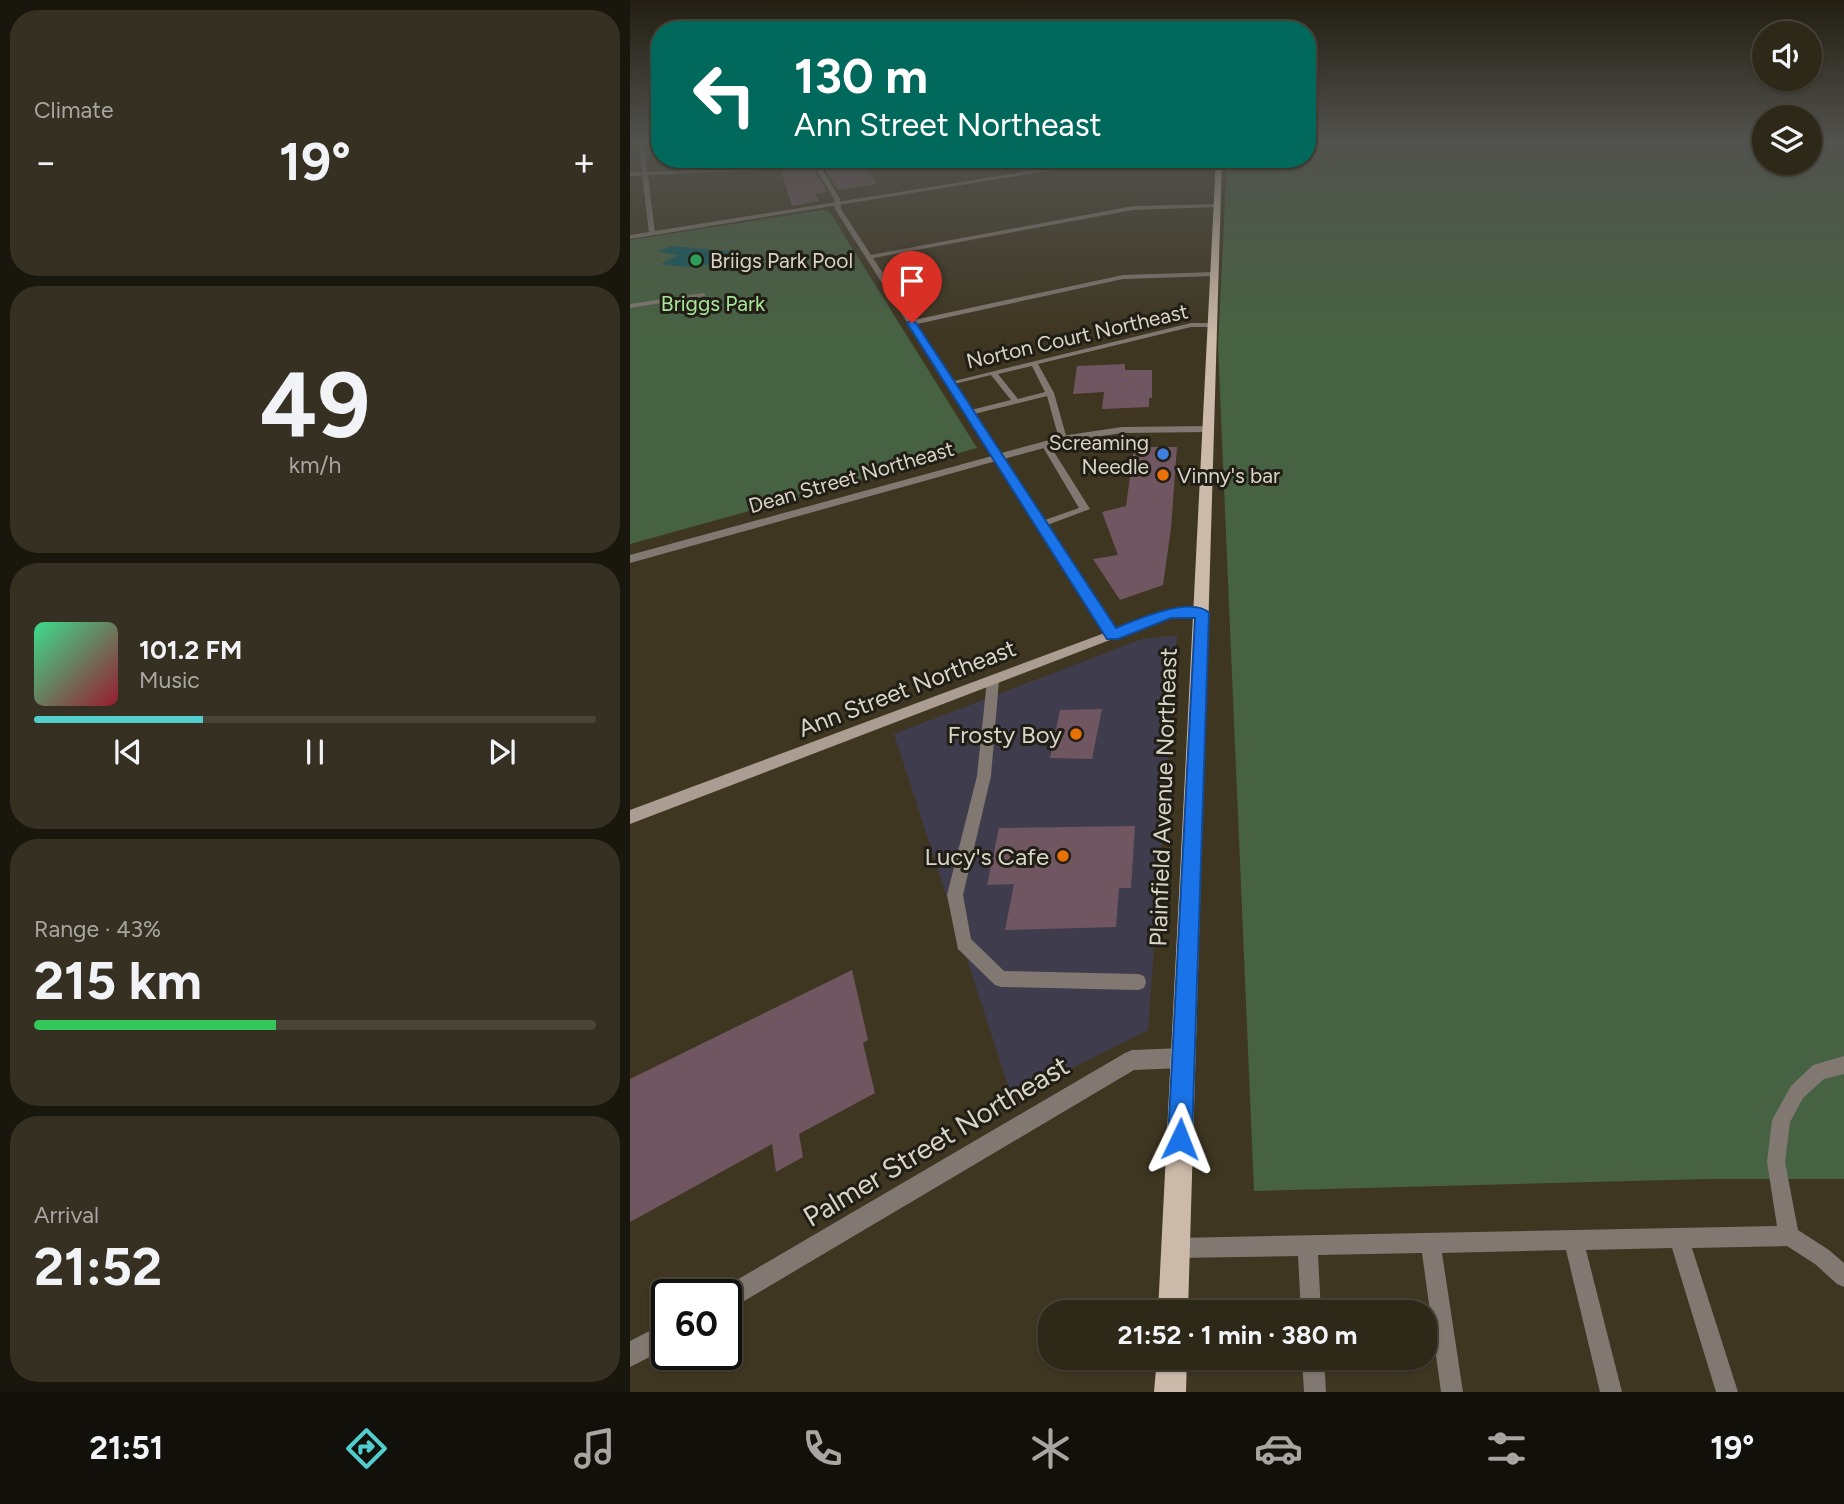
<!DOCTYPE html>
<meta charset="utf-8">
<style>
:root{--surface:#2e2819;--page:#363022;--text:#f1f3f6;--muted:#a7a6a2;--line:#494438;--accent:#52cdcd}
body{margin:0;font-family:Figtree,sans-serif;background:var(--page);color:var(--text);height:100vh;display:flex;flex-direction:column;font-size:26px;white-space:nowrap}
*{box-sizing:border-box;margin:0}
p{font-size:23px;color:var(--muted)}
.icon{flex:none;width:38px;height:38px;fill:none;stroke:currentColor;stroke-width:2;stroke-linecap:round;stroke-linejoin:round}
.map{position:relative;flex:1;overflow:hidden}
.details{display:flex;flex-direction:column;gap:10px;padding:10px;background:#19160e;width:630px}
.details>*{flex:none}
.hud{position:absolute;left:21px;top:21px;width:665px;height:147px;border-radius:28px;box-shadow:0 2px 5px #0004,0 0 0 2px var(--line);background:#00695c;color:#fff;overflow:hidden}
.tools{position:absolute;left:1122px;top:21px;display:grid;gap:14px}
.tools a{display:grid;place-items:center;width:70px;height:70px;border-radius:50%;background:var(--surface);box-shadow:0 2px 5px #0004,0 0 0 2px var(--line);font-size:35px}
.speed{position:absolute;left:21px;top:1279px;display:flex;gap:14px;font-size:35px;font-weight:700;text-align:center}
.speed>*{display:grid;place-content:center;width:91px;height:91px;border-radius:50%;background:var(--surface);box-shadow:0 2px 5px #0004,0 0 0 2px var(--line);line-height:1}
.speed .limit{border:4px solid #111;border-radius:10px;background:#fff;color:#111}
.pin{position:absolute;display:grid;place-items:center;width:60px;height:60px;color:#fff;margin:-72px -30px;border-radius:50% 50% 50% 0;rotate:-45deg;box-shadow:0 0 7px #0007}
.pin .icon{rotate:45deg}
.me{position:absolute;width:77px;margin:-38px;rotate:2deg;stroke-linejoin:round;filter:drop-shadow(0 0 5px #0008)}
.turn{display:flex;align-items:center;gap:24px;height:147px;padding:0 28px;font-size:32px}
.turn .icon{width:91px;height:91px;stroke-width:2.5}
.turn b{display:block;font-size:49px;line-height:60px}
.big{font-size:52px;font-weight:700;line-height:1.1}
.details .card{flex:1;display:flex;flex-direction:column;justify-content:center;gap:10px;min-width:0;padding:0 24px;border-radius:28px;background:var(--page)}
.details .dial{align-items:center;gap:0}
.dial b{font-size:91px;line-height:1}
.song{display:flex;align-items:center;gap:21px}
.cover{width:84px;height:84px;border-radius:10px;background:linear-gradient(135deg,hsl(150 70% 55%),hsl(350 70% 35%))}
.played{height:7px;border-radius:4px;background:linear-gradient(90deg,var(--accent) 30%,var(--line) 30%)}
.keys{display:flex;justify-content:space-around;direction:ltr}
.heat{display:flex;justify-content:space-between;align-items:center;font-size:38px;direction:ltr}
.charge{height:10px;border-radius:5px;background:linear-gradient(90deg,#34c759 43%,var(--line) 0)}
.trip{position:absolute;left:408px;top:1300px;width:399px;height:70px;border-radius:28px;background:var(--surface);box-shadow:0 2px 5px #0004,0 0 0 2px var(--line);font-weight:700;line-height:70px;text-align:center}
.menu{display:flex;height:112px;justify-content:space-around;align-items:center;background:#12100a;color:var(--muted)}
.menu .icon{width:49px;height:49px}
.menu .on{color:var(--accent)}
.menu b{font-size:32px;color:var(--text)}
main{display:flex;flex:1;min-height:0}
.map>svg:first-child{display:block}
.commercial{fill:#3f3c4d}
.green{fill:#476242}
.water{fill:#0e5a60}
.building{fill:#6f5660}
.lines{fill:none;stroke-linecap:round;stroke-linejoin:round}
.service{fill:#817871;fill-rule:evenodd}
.minor{fill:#817871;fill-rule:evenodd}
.tertiary{fill:#817871;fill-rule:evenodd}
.secondary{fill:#ab9d91;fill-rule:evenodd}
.primary{fill:#cbb9a9;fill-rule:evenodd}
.route{fill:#1a73e8;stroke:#114b97;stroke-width:2}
.leisure-dot{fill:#2e9e5b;stroke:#211e15;stroke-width:2.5}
.shop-dot{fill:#3f7fe0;stroke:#211e15;stroke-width:2.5}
.food-dot{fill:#e8710a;stroke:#211e15;stroke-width:2.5}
.labels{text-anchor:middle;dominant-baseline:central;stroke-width:6;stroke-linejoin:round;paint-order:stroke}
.far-poi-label{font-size:21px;fill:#d9d4c8;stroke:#211e15;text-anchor:start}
.far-park-label{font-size:21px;fill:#a8e49c;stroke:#211e15}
.far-street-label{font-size:21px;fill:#d9d4c8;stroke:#211e15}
.street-label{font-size:24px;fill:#d9d4c8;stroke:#211e15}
.poi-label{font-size:24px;fill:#d9d4c8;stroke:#211e15;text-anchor:end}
.near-street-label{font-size:28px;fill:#d9d4c8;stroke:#211e15}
</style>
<main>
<section class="details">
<div class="card"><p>Climate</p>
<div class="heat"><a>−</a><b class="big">19°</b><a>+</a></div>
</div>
<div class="card dial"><b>49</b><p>km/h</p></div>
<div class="card">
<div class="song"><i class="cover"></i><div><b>101.2 FM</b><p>Music</p></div></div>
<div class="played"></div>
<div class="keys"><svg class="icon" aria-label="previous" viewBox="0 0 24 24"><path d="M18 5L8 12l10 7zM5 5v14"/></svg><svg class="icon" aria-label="pause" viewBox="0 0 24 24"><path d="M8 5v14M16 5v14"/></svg><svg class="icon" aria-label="next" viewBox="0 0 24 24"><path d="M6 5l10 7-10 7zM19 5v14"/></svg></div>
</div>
<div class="card"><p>Range · 43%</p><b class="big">215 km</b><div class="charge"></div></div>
<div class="card"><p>Arrival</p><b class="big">21:52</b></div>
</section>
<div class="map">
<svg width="1214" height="1392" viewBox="0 0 1214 1392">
<rect width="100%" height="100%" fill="#3e3621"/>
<polygon class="commercial" points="547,635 518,1030 382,1098 264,734 512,639"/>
<g class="green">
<polygon points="677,142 1134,142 1134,163 1180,163 1180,142 1214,142 1214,1179 1078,1179 624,1191 588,346 597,159 677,159"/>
<polygon points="191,210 199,211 347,448 0,544 0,240"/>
</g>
<path class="water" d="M 41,246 L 97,251 L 100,257 C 76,269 57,268 31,264 L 49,255 L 28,252 Z"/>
<g class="building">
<polygon points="231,161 247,184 208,190 193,166"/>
<polygon points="183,168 197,192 185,194 189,201 162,206 151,171"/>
<polygon points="495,364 495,370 522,370 522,398 519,398 519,407 472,409 474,392 443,394 447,366"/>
<polygon points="504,447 547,447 541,528 533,585 490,600 463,559 488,555 472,512 496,506"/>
<polygon points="472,709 462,759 420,758 430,710"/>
<polygon points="505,826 501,888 489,888 486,927 375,930 384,884 357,885 369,828"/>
<polygon points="222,970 238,1040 233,1043 245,1093 169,1134 173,1157 146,1172 142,1144 0,1222 0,1079"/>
</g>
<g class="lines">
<g class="service">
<polygon points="73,293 75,294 75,296 0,308 0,304"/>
<path d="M 561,323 L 582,323 L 586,325 L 582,327 L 561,327 L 408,364 L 424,393 L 437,439 L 433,442 L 429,439 L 417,396 L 340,415 L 336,413 L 337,411 L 381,400 L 361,375 L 320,385 L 316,383 ZM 402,366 L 415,392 L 388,399 L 368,374 Z"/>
<polygon points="415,441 419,444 460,509 412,527 407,524 409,522 449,508 411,444"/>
<polygon points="363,675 369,680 361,776 333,895 341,939 374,971 508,974 514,976 516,982 514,988 508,990 371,987 365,985 328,949 317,895 347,776 357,680"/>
<polygon points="1214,1056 1214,1074 1194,1079 1173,1098 1160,1122 1155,1162 1168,1230 1199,1250 1214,1263 1214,1287 1207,1284 1185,1264 1157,1246 1062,1248 1108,1392 1086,1392 1042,1248 956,1250 992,1392 970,1392 936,1250 812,1253 833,1392 811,1392 792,1253 688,1255 691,1312 671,1312 668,1256 546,1258 539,1255 536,1248 539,1241 546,1238 1147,1226 1137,1162 1142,1120 1161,1086 1183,1065"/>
<polygon points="672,1358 694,1358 696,1392 674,1392"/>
</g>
<g class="minor">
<polygon points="8,142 14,142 17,172 134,166 182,162 180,159 187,161 230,159 189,164 210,199 211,209 241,255 503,206 589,204 587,207 503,210 243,258 284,320 493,275 584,272 588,274 584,276 493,279 287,324 371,453 438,435 492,427 579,426 584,429 579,432 492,433 439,441 374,459 488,632 490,635 488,638 478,638 366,461 0,563 0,555 362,456 205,209 204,199 184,165 134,170 18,175 25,233 22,235 19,233 12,175 0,176 0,172 12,172"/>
<polygon points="380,159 387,159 403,173 398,174"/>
<polygon points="553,1048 560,1051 563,1058 560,1065 553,1068 504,1070 104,1307 96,1311 96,1295 86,1295 88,1291 495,1053 502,1050"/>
<polygon points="37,1322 37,1348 0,1367 0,1341"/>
</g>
<polygon class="tertiary" points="476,159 491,159 0,239 0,235"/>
<polygon class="secondary" points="539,609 572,609 578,613 572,617 540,617 0,824 0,810"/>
<g class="primary">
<polygon points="586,159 592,159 558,1312 528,1312"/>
<polygon points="527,1358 557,1358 556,1392 524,1392"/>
</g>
</g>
<linearGradient id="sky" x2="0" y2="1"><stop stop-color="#221e12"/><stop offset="0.42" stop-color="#52524e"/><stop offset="1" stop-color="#52524e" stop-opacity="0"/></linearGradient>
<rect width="1214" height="337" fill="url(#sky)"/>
<path class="route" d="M 282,320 L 286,323 L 486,628 C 506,620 562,595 579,613 L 562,1139 L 559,1148 L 550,1151 L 542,1148 L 538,1139 L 565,618 L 541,618 L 488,639 L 477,639 L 277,323 Z"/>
<circle class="leisure-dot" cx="66" cy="260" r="7"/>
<circle class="shop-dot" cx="533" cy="454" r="7"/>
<g class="food-dot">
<circle cx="533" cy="475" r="7"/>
<circle cx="446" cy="734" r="7"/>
<circle cx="433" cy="856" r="7"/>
</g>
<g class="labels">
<g class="far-poi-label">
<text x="80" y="260">Briigs Park Pool</text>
<text x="519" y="442" text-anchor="end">Screaming<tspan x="519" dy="24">Needle</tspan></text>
<text x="547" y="475">Vinny's bar</text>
</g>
<g class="far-park-label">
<text x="83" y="303">Briggs Park</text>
</g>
<g class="far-street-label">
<text transform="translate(447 336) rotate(-13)">Norton Court Northeast</text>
<text transform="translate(221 477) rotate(-16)">Dean Street Northeast</text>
</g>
<g class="street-label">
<text transform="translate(277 688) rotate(-21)">Ann Street Northeast</text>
<text transform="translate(533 797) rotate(-88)">Plainfield Avenue Northeast</text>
</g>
<g class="poi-label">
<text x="432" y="734">Frosty Boy</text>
<text x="419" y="856">Lucy's Cafe</text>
</g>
<g class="near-street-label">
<text transform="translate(306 1141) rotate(-31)">Palmer Street Northeast</text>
</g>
</g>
</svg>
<div class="tools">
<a><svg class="icon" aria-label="sound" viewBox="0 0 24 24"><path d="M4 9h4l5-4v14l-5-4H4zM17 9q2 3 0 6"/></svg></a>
<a><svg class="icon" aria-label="layers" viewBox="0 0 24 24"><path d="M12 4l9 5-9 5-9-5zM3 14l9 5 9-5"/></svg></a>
</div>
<div class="speed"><div class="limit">60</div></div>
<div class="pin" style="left:282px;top:323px;background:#d93025"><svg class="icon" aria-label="arrive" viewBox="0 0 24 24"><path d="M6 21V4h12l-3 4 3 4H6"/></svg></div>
<svg class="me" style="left:550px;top:1139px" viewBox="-20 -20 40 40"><path d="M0-17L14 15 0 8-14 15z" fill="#1a73e8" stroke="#fff" stroke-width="4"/></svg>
<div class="trip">21:52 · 1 min · 380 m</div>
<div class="hud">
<div class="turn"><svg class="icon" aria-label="left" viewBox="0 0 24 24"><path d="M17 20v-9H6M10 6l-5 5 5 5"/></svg><div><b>130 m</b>Ann Street Northeast</div></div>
</div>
</div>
</main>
<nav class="menu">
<b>21:51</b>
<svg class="icon on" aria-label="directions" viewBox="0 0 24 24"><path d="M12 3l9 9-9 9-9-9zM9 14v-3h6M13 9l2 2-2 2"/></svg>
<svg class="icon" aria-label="music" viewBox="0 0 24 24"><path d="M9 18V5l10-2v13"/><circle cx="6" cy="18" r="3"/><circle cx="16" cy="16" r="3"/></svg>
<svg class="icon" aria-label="phone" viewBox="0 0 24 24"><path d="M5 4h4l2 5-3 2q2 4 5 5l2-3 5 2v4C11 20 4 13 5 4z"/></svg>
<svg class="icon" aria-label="climate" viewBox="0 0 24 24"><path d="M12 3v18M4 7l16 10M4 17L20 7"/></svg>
<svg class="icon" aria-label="car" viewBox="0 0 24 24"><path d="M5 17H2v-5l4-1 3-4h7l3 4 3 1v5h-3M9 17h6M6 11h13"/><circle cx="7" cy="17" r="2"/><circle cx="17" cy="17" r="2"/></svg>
<svg class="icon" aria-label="filters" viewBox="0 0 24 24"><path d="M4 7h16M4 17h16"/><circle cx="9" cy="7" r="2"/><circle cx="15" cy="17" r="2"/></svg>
<b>19°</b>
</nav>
